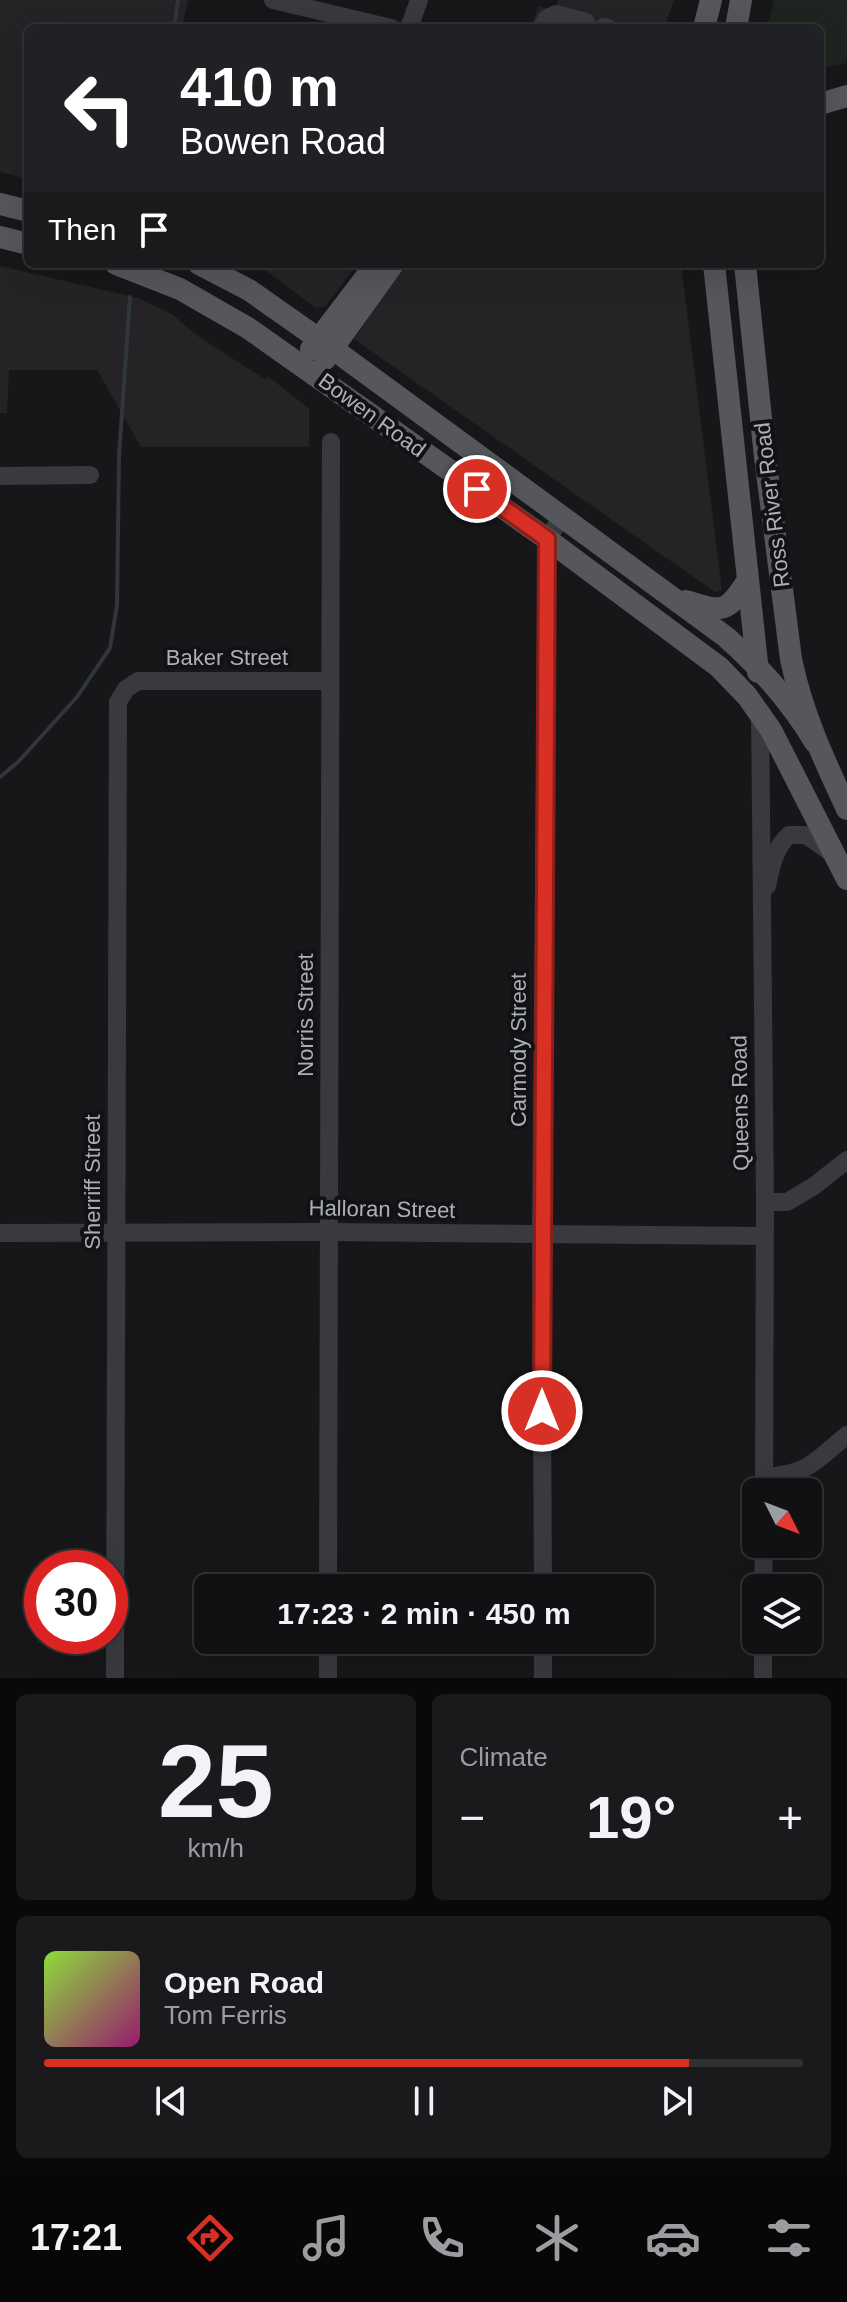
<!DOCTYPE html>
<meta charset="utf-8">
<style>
:root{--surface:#111113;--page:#1a1a1c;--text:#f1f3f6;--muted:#9c9da0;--line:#303133;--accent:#d93025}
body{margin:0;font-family:Helvetica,sans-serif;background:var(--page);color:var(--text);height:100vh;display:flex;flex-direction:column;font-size:30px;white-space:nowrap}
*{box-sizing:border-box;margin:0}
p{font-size:26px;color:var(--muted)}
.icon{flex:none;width:44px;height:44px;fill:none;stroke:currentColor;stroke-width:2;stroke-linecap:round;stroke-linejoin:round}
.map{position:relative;height:1678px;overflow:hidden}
.panel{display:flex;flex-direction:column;gap:16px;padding:16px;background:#09090a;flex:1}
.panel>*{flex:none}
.banner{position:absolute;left:24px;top:24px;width:800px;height:244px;border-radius:12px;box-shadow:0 8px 32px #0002,0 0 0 2px var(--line);background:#202124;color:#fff;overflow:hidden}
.needle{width:52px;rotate:132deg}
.buttons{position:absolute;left:742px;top:1478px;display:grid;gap:16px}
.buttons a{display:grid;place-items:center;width:80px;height:80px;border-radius:12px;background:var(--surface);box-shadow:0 8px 32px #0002,0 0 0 2px var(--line);font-size:40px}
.speed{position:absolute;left:24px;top:1550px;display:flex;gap:16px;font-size:40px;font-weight:700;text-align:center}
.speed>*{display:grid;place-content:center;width:104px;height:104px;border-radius:50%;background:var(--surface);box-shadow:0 8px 32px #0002,0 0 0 2px var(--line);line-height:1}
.speed .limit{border:12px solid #d22;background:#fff;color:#111}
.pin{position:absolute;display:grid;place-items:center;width:68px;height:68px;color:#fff;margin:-34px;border:4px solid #fff;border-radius:50%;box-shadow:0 2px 8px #0007}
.me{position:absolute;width:88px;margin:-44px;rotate:0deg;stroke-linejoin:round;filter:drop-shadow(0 0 6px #0008)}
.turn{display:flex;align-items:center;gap:28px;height:168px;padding:0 24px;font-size:36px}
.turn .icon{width:104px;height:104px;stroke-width:2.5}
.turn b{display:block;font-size:56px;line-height:68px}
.then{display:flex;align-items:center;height:76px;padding:0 24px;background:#0003;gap:16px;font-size:30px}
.big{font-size:60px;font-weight:700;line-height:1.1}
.panel .widget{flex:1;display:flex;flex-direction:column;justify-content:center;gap:12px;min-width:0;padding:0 28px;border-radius:12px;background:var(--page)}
.panel .dial{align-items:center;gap:0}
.dial b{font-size:104px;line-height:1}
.song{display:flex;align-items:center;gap:24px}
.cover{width:96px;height:96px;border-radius:12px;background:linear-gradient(135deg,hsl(90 70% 55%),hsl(320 70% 35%))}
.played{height:8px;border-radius:4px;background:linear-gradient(90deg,var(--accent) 85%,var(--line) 85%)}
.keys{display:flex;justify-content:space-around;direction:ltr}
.heat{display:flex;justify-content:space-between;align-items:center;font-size:44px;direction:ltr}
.panel .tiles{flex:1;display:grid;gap:16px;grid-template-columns:1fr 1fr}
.widget:last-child{grid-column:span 2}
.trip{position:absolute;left:194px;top:1574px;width:460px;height:80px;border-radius:12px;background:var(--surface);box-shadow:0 8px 32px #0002,0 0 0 2px var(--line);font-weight:700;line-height:80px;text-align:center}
.dock{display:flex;height:128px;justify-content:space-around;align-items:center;background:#070708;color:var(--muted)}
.dock .icon{width:56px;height:56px}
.dock .on{color:var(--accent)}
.dock b{font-size:36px;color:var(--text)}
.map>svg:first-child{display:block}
.built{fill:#242426}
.green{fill:#1e241f}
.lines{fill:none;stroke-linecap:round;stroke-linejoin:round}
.stream{stroke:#2f363c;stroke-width:4}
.minor{stroke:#393a3e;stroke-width:18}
.major{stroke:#55575d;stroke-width:22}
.route-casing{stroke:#8d1f18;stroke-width:20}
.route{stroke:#d93025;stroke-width:14}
.labels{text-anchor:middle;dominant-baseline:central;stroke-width:8;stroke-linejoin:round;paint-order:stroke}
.street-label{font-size:22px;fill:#abafb8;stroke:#121214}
</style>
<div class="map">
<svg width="847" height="1678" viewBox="0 0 847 1678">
<rect width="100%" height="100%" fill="#171719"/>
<g class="built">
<polygon points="0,0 188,0 182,28 28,28 28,179 0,172"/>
<polygon points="558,0 674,0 664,28 531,28 538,6 555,10"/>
<polygon points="256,264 357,264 326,306 316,308"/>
<polygon points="405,264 681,264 722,591 715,592 354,339"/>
<polygon points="0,266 138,298 172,314 196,335 266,380 267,376 309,408 309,447 141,447 97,370 9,370 7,413 0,413"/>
</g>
<polygon class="green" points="774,0 847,0 847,63 820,68 820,28 767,28"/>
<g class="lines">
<g class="stream">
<polyline points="174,28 178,0"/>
<polyline points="0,777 18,762 77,697 110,648 117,605 119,456 130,297"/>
</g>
<g class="minor">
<polyline points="273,0 391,28"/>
<polyline points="604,27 608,28"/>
<polyline points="409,28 419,0"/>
<polyline points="542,28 546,19 556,14 586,22"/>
<polyline points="0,476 90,475"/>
<polyline points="760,713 765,1202 764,1492"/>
<path d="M 767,886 C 771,868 774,848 789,835 L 806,835 L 832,853"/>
<polyline points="765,1202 787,1202 814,1186 847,1160"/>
<polyline points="0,1233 327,1232 764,1236"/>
<path d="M 764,1477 C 809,1474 814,1462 847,1435"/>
<polyline points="328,1588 331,442"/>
<polyline points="543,1588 541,1234 547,539 562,517"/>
<polyline points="763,1588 764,1544"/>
<polyline points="328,1640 328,1678"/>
<polyline points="543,1640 543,1678"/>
<polyline points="115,1678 118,702 126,689 138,681 330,681"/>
<polyline points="763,1678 763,1640"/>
</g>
<g class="major">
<polyline points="704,28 711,0"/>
<polyline points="736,28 741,0"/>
<polyline points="820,104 847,96"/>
<polyline points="0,204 28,211"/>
<polyline points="0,237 28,244"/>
<polyline points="116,264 180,289 248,328 547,539 719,667 747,696 771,730 847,879"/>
<path d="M 199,264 L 249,290 L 333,349 L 726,637 C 761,668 791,702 815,742"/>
<polyline points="714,264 758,672"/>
<path d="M 745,264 L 765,457 L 791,659 C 802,713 824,760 847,809"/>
<polyline points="311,349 376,264"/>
<polyline points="325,359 393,264"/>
<path d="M 686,601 C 724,613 727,613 748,580"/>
</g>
</g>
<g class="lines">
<defs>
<polyline id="route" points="477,489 547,539 542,1411"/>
</defs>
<use href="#route" class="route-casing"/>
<use href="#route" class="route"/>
</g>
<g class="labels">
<g class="street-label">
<text transform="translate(372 415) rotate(36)">Bowen Road</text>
<text transform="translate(772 505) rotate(-97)">Ross River Road</text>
<text x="227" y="657">Baker Street</text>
<text transform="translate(305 1015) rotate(-90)">Norris Street</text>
<text transform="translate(518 1050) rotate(-90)">Carmody Street</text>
<text transform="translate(740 1103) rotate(-91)">Queens Road</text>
<text transform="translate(92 1182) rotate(-90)">Sherriff Street</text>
<text transform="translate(382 1209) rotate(1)">Halloran Street</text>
</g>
</g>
</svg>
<div class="buttons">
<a><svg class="needle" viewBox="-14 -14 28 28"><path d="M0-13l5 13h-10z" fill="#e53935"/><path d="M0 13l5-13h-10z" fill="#9c9da0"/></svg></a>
<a><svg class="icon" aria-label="layers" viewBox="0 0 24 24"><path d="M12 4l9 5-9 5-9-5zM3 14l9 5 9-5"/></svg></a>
</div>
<div class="speed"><div class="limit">30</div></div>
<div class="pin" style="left:477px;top:489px;background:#d93025"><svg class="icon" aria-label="arrive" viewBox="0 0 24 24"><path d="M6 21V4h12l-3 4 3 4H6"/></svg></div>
<svg class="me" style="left:542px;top:1411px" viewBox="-20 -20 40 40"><circle r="17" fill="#d93025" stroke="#fff" stroke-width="3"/><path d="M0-11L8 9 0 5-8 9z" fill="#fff"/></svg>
<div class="trip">17:23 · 2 min · 450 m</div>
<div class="banner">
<div class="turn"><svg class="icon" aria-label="left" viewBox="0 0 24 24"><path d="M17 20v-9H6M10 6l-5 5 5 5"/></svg><div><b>410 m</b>Bowen Road</div></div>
<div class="then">Then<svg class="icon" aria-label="arrive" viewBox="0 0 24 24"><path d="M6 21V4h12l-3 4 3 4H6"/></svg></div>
</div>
</div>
<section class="panel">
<div class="tiles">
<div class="widget dial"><b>25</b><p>km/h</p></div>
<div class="widget"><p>Climate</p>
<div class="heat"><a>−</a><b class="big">19°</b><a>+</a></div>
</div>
<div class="widget">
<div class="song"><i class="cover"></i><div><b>Open Road</b><p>Tom Ferris</p></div></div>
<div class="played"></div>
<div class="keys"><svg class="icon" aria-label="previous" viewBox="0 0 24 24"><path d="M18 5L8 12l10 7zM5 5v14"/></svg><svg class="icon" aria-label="pause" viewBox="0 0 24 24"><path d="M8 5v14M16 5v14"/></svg><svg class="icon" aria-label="next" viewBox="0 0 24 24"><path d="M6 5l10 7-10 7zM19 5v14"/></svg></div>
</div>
</div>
</section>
<nav class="dock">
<b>17:21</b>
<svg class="icon on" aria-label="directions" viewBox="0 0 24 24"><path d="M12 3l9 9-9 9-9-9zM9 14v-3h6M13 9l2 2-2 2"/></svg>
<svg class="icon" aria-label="music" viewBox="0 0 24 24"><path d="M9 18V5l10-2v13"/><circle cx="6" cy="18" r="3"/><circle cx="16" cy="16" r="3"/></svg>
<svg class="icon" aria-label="phone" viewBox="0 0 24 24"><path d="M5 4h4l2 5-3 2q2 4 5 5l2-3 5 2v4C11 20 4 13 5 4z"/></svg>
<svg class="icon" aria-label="climate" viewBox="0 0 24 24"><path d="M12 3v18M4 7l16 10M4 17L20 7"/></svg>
<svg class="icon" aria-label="car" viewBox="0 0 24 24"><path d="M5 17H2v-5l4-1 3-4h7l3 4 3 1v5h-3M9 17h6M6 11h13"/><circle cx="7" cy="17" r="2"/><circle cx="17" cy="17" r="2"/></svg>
<svg class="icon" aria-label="filters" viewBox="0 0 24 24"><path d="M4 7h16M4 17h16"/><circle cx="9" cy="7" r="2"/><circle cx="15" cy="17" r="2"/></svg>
</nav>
